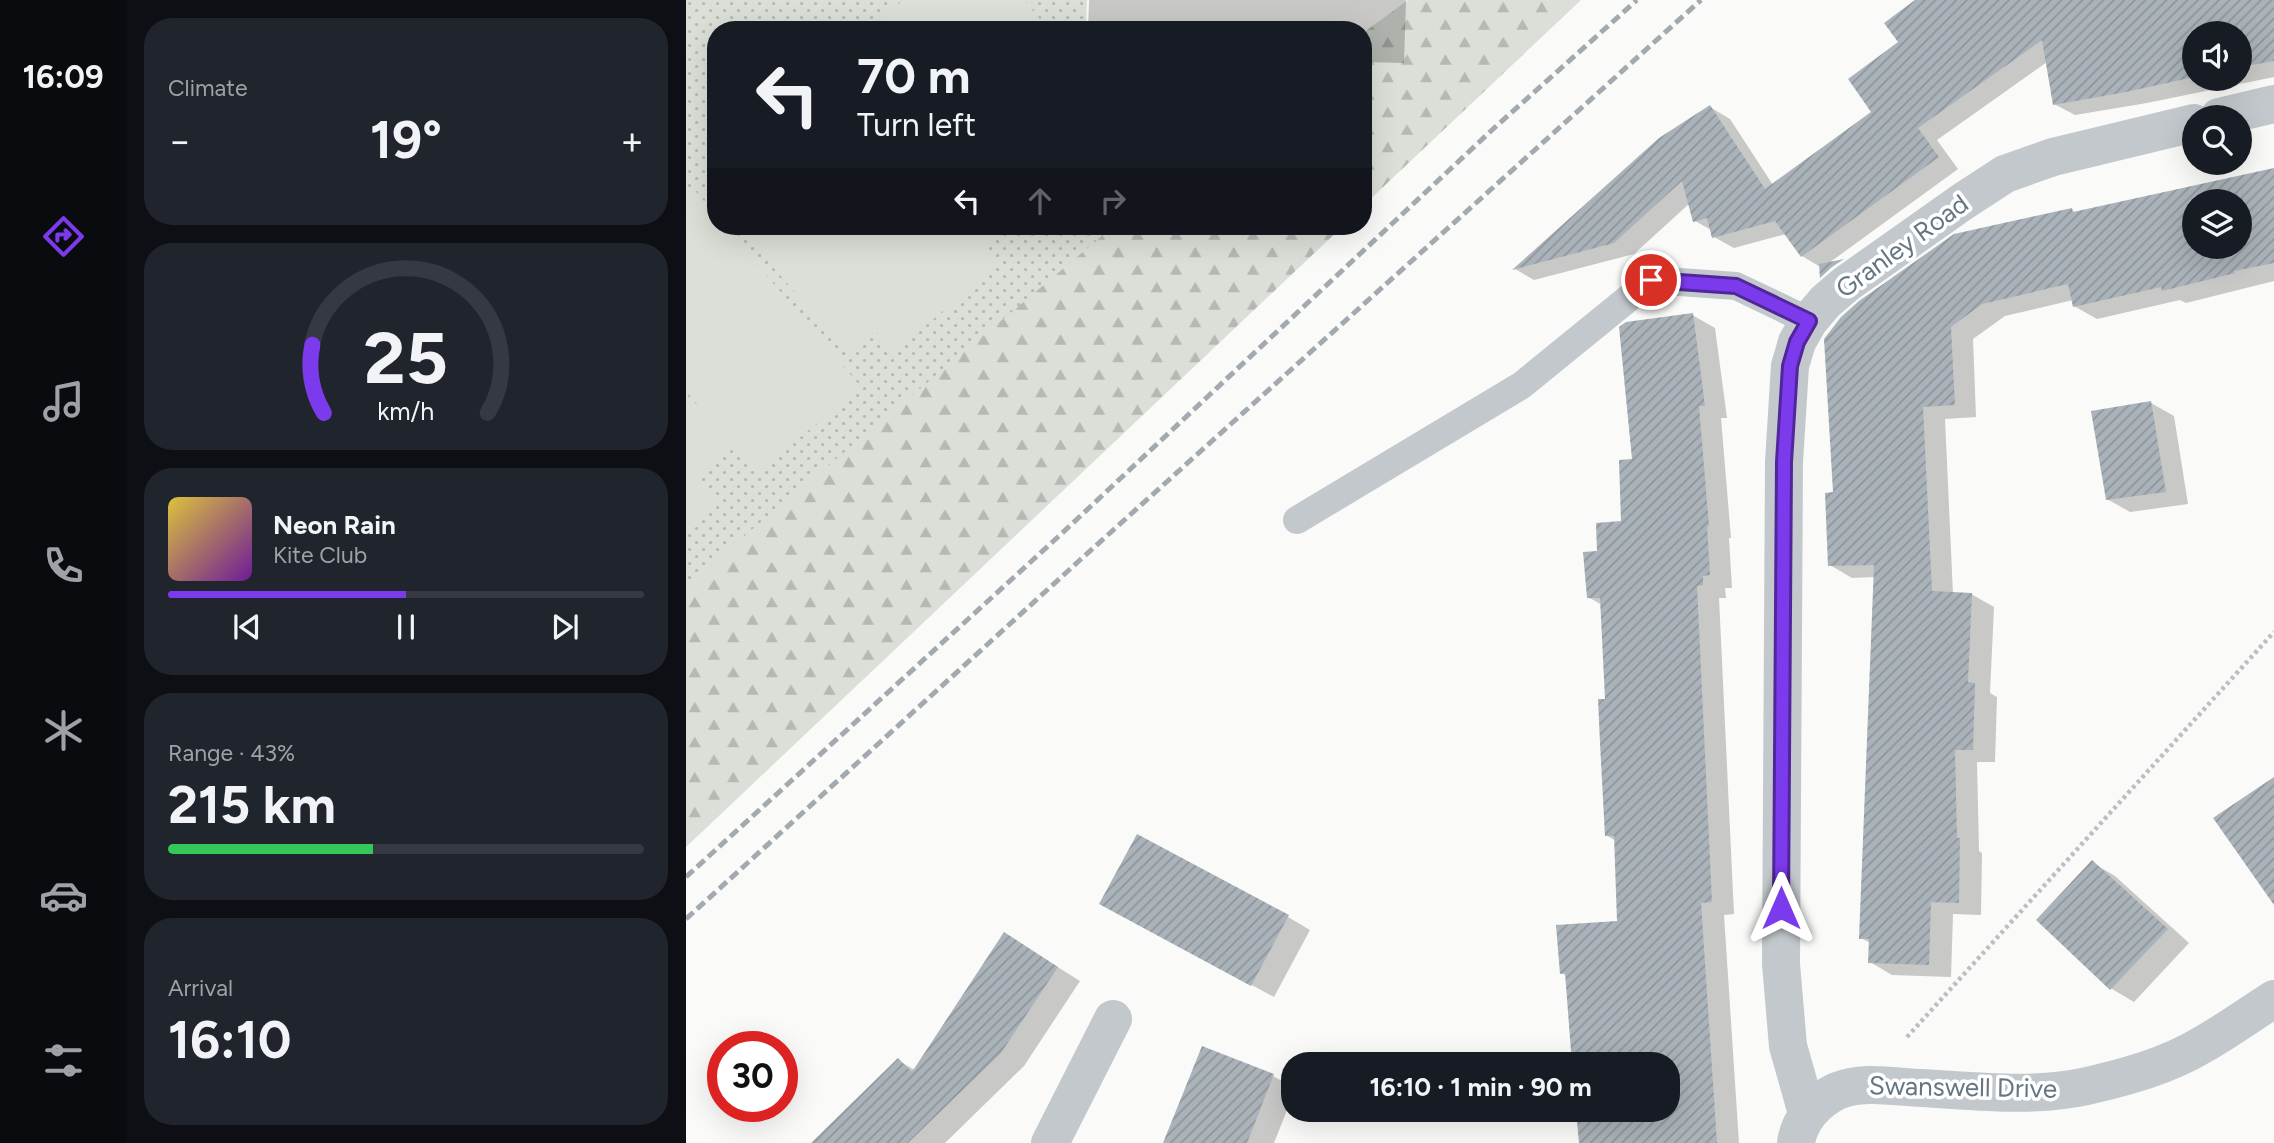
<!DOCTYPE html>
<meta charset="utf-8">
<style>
:root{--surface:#171b24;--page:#20242c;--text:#f1f3f6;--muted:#9ea1a6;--line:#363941;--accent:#7c3aed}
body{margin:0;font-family:Figtree,sans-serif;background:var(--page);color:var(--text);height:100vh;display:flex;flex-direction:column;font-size:26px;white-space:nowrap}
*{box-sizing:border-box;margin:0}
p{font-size:23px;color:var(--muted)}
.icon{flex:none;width:38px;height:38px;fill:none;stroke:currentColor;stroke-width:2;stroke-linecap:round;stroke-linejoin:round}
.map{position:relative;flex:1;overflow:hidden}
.side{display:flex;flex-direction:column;gap:18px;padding:18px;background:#0d0f14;width:560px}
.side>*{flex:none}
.banner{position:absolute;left:21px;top:21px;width:665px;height:214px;border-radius:28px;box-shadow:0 7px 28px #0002;background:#171b24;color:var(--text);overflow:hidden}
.controls{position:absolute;left:1496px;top:21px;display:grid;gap:14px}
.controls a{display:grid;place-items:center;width:70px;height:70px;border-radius:50%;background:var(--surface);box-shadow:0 7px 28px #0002;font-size:35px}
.speed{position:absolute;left:21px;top:1031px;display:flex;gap:14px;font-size:35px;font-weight:700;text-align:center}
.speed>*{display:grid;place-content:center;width:91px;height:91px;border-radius:50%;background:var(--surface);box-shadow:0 7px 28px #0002;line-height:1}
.speed .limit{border:10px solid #d22;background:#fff;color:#111}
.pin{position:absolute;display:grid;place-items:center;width:60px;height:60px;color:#fff;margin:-30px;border:4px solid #fff;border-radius:50%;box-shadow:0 2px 7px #0007}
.me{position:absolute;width:77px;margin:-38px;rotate:0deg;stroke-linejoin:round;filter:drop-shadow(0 0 5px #0008)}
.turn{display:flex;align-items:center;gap:24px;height:147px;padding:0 35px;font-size:32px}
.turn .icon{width:91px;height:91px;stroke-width:2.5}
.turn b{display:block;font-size:49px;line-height:60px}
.lanes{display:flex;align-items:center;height:66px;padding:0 35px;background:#0003;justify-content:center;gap:35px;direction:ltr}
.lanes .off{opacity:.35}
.big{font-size:52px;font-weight:700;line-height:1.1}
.side .widget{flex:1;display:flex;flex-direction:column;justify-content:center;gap:10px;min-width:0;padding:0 24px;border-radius:28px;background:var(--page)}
.side .dial{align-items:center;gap:0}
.dial svg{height:182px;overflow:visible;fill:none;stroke:var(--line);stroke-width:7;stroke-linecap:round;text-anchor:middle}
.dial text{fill:var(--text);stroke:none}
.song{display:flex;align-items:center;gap:21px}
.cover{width:84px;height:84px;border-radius:10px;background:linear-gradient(135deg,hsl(50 70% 55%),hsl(280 70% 35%))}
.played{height:7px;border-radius:4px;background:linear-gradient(90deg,var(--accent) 50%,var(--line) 50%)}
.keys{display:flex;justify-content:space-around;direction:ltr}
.heat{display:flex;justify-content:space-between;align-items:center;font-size:38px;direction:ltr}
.charge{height:10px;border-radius:5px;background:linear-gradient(90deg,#34c759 43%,var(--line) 0)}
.trip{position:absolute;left:595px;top:1052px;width:399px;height:70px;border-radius:28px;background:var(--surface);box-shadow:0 7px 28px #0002;font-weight:700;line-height:70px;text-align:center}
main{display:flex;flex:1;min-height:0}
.tabs{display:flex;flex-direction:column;width:126px;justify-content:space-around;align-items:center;background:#090b0e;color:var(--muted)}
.tabs .icon{width:49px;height:49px}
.tabs .active{color:var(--accent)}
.tabs b{font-size:32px;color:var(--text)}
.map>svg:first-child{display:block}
.grass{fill:url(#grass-dots)}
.forest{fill:url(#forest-firs)}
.green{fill:#dadfd7}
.shadow{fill:#0003;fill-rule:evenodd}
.building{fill:url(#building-hatch);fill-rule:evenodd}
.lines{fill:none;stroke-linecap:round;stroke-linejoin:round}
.path{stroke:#bbbfc2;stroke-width:4.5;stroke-dasharray:3.5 3.5;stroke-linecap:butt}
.service{stroke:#c3c8cc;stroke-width:28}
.minor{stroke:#c3c8cc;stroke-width:38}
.rail{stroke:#a2aab0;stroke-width:5;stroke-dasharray:10 5;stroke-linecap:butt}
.route-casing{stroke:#51269a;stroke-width:18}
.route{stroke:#7c3aed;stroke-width:12}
.labels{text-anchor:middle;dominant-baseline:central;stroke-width:7;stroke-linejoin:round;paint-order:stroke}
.street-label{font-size:26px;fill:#657683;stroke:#fff}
</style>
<main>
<nav class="tabs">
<b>16:09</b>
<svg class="icon active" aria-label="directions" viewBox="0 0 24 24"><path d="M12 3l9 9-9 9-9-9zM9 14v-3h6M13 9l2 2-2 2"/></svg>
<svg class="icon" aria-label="music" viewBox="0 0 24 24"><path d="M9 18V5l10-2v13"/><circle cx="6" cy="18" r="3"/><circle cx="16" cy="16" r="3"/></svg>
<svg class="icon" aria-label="phone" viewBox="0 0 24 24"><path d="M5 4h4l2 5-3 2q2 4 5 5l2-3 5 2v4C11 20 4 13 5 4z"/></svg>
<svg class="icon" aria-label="climate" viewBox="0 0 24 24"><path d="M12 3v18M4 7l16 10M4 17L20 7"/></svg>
<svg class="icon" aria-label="car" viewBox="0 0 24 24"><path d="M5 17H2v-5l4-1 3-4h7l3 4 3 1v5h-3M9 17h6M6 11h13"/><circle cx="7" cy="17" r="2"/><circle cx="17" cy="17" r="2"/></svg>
<svg class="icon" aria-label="filters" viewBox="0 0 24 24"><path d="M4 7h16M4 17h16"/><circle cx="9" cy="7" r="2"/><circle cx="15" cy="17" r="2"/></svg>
</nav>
<section class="side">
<div class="widget"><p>Climate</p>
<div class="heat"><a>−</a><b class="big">19°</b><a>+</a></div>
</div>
<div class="widget dial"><svg viewBox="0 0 100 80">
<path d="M14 69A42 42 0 1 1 86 69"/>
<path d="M14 69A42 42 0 0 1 9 39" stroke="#7c3aed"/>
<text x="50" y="56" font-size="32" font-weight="700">25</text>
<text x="50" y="72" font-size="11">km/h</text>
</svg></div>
<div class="widget">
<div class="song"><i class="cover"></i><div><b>Neon Rain</b><p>Kite Club</p></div></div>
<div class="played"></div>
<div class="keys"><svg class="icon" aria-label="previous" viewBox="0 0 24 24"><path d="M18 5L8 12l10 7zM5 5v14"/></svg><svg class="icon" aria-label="pause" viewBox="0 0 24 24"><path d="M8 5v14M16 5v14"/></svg><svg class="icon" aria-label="next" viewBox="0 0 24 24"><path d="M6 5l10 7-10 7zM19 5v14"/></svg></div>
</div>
<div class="widget"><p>Range · 43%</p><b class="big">215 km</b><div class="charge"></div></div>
<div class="widget"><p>Arrival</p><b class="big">16:10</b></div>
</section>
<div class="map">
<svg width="1588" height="1143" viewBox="0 0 1588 1143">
<defs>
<pattern id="grass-dots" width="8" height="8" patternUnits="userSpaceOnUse" patternTransform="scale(1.75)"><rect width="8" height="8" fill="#dadfd7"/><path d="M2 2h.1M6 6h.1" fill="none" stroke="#b4b9b4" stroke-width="1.8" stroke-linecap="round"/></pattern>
<pattern id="forest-firs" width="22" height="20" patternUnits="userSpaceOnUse" patternTransform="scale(1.75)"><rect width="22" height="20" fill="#dadfd7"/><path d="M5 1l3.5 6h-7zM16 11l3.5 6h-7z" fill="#b4b9b4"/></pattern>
<pattern id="building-hatch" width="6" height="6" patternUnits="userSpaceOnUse" patternTransform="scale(1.75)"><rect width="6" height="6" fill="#aab3b9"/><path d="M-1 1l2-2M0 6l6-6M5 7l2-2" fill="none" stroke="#8e969c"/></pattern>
</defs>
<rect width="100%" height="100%" fill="#fafaf8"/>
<polygon class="grass" points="0,0 401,0 400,30 30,30 30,226 527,226 0,680"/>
<g class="forest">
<polygon points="722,0 895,0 677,206 677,33"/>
<polygon points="428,226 657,226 0,847 0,585"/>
</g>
<g class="green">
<polygon points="217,0 338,0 363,30 185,30 183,28"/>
<polygon points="5,186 30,215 30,226 39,226 175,387 70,474 0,391 0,191"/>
<polygon points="51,226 321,226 298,246 313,264 208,352 189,330 162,353"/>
<polygon points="0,397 45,449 10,479 30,503 0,528"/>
</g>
<g class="shadow">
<polygon points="403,0 720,0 718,63 677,62 677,30 402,30"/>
<path d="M 1232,0 L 1588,0 L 1588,77 L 1461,103 L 1389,115 L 1368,104 L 1361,62 L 1251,140 L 1272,169 L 1136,268 L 1116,256 L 1100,234 L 1048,248 L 1028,237 L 1027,231 L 1009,221 L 1004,203 L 948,254 L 848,280 L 829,269 L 974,139 L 1024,107 L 1044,119 L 1087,185 L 1188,112 ZM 1508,33 L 1554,33 L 1554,79 L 1508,79 Z"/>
<path d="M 1588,170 L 1588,281 L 1500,303 L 1494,300 L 1411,319 L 1388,306 L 1387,300 L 1319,316 L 1287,339 L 1290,417 L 1259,419 L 1267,594 L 1285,594 L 1308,607 L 1304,693 L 1311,697 L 1309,762 L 1291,762 L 1293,851 L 1296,853 L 1295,915 L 1267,914 L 1265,977 L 1206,975 L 1184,962 L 1184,943 L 1175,938 L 1189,577 L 1166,578 L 1144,565 L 1149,494 L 1140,339 L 1385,210 L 1391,213 ZM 1508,201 L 1554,201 L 1554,247 L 1508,247 Z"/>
<polygon points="1006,315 1029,328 1041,418 1035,418 1045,538 1043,538 1046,588 1039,588 1040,598 1033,598 1048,914 1038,915 1053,1143 895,1143 892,1110 982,1110 982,1064 888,1064 881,976 875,973 933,922 930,841 920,835 921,701 916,605 902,597 913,552 937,522 948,461"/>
<polygon points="1465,403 1488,416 1502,504 1444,512 1421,499"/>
<polygon points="1407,863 1429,876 1503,943 1448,1002 1426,989 1353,920"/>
<polygon points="438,916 602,917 624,930 588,997"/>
<polygon points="319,934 394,981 338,1066 259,1143 127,1143 213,1061 229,1070"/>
<polygon points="587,1076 607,1087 607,1095 588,1143 479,1143"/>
</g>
<g class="building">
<polygon points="1229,0 1588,0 1588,61 1554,67 1554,33 1508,33 1508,77 1440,92 1367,105 1356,40 1232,128 1253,157 1115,257 1089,221 1026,238 1021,218 1007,222 996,181 928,243 826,270 973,138 1024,105 1079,189 1185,112 1162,79 1212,42 1198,23"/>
<path d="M 1588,168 L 1588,263 L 1548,271 L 1549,273 L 1476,291 L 1475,287 L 1387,307 L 1382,284 L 1296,304 L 1265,327 L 1269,405 L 1237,407 L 1246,591 L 1286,593 L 1282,682 L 1289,683 L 1287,750 L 1269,750 L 1271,838 L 1274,838 L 1273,903 L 1245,902 L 1243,965 L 1182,963 L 1183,939 L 1173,939 L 1188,565 L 1142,566 L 1139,493 L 1147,492 L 1138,339 L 1155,317 L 1173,301 L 1268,234 L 1386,208 L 1387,212 ZM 1508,201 L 1554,201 L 1554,247 L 1508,247 Z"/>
<polygon points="1158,259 1146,267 1134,278 1133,264"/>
<polygon points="1007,313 1019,406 1013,406 1023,526 1021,526 1024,575 1017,576 1017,585 1011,586 1026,902 1015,903 1031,1143 893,1143 890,1110 982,1110 982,1064 886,1064 879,973 874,974 870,925 931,921 928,836 919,836 914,743 912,699 919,699 914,598 901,598 897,552 911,551 910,523 935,521 933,460 946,459 933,327 940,322"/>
<polygon points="1465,401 1480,492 1420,500 1405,411"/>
<polygon points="1588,777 1588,905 1527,818"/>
<polygon points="451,834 603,915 565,986 413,904"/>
<polygon points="1406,860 1482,929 1424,990 1350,920"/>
<polygon points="318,932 372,967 315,1053 222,1143 125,1143 212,1058 226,1072"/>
<polygon points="516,1046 588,1074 561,1143 477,1143"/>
</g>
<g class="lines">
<polyline class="path" points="1221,1037 1588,632"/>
<polyline class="service" points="611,520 836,385 965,280 1050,286 1123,321"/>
<g class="minor">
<polyline points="1533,117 1588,104"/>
<polyline points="1121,1113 1102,1046 1095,964 1098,462 1104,366 1111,342 1123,321 1139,302 1160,284 1276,202 1319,174 1367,157 1508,123"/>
<polyline points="364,1143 427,1019"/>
<path d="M 1110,1143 C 1113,1120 1130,1101 1151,1091 C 1177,1080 1209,1087 1236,1088 C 1290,1091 1348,1098 1401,1086 C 1440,1077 1481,1066 1516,1045 C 1541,1031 1564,1014 1588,999"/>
</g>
<g class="rail">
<polyline points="0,877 373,536 806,130 951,0"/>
<polyline points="0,919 394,560 1015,0"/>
</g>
</g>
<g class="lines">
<defs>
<polyline id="route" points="965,280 1050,286 1123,321 1111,342 1104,366 1098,462 1095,908"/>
</defs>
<use href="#route" class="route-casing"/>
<use href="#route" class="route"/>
</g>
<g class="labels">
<g class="street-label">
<text transform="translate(1216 246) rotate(-36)">Granley Road</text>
<text transform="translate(1277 1087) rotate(1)">Swanswell Drive</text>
</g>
</g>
</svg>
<div class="controls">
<a><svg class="icon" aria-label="sound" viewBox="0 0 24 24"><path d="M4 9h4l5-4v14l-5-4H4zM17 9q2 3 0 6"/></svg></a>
<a><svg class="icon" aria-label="search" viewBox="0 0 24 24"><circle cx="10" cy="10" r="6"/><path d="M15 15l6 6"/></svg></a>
<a><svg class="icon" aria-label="layers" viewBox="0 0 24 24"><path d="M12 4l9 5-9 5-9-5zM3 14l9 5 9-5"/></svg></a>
</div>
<div class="speed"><div class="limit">30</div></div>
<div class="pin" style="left:965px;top:280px;background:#d93025"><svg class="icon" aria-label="arrive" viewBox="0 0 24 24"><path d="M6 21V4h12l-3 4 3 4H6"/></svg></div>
<svg class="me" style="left:1095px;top:908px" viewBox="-20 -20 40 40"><path d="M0-17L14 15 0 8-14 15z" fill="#7c3aed" stroke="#fff" stroke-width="4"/></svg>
<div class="trip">16:10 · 1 min · 90 m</div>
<div class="banner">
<div class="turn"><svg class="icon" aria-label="left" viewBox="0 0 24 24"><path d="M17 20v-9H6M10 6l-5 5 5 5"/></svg><div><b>70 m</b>Turn left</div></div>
<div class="lanes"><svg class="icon" aria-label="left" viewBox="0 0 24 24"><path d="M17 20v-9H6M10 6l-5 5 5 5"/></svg><svg class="icon off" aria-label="ahead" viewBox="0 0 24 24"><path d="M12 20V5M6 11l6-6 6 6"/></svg><svg class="icon off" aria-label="right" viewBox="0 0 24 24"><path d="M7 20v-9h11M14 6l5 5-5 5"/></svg></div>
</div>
</div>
</main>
